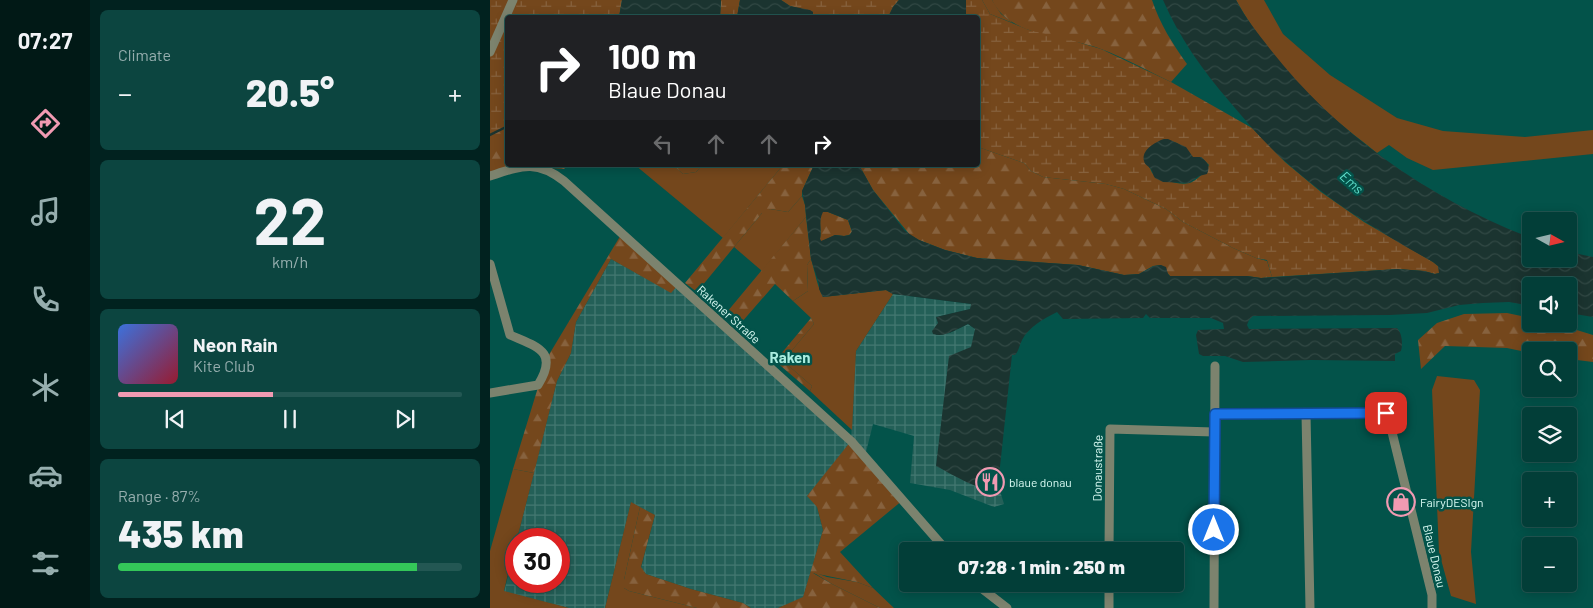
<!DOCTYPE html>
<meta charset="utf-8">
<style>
:root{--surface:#023e38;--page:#0c4540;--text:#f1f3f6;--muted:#96aeae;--line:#235753;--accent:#f19ab2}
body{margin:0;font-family:Barlow,sans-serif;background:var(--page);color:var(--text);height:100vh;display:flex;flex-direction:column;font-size:19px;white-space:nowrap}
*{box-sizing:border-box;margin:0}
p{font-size:16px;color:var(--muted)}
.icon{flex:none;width:28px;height:28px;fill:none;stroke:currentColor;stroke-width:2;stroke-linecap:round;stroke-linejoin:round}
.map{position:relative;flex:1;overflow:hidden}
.details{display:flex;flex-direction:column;gap:10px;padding:10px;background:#01221f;width:400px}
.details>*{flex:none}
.banner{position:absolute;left:15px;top:15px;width:475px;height:152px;border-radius:5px;box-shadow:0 2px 12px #0003,0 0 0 1px var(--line);background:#202124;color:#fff;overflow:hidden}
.needle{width:32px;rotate:98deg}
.controls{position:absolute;left:1032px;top:212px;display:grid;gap:10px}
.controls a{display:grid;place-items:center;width:55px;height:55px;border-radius:5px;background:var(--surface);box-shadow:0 2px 12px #0003,0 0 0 1px var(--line);font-size:25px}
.speed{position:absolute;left:15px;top:528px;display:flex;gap:10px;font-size:25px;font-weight:700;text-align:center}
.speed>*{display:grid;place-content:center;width:65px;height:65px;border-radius:50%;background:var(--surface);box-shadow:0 2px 12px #0003,0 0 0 1px var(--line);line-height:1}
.speed .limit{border:8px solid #d22;background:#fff;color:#111}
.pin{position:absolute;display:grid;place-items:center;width:42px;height:42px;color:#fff;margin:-21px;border-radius:10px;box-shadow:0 2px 8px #0006}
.me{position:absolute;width:55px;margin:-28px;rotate:0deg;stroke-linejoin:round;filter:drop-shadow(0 0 4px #0008)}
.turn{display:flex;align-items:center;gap:18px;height:105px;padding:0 20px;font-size:22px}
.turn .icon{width:65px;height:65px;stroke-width:2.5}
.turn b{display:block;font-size:35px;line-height:42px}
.lanes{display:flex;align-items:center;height:48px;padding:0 20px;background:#0003;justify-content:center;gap:25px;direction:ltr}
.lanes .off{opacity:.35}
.big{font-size:38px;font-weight:800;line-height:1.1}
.details .tile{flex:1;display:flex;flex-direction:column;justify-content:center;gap:8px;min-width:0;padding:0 18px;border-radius:8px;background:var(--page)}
.details .dial{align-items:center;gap:0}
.dial b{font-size:65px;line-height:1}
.song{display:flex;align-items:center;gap:15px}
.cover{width:60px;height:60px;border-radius:8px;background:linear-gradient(135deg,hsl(220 70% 55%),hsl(350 70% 35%))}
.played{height:5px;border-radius:2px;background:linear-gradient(90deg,var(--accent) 45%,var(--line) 45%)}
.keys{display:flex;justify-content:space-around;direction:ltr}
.heat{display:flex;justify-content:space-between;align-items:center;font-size:28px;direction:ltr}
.charge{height:8px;border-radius:4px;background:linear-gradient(90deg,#34c759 87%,var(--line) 0)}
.trip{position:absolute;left:409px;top:542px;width:285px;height:50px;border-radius:5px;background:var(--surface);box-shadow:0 2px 12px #0003,0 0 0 1px var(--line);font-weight:800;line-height:50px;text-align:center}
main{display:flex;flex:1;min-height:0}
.dock{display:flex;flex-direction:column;width:90px;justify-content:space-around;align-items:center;background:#011916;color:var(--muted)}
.dock .icon{width:35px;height:35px}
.dock .current{color:var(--accent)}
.dock b{font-size:22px;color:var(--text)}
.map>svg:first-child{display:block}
.industrial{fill:url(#industrial-grid)}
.grass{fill:#74471c}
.forest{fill:url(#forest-firs)}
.wetland{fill:url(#wetland-marsh);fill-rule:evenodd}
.water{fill:url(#water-waves);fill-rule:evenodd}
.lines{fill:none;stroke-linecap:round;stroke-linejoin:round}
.stream{stroke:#1b3430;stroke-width:2.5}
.minor{stroke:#7c836e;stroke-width:9}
.route-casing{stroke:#114b97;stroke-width:12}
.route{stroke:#1a73e8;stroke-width:9}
.labels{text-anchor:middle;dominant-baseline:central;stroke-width:5;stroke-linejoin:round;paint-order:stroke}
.street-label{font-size:12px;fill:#dbfcf5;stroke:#03534a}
.poi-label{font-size:12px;fill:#dbfcf5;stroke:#03534a;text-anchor:start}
.water-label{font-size:14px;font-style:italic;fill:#5fdecb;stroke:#03534a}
.quarter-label{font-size:15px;font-weight:bold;fill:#a9ede0;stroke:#03534a}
</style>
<main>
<nav class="dock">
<b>07:27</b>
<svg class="icon current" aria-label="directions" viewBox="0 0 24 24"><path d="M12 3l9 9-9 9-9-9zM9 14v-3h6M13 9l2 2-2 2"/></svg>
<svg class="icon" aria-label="music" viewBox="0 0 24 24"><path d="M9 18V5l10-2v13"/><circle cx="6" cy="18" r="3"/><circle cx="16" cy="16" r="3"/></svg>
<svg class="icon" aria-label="phone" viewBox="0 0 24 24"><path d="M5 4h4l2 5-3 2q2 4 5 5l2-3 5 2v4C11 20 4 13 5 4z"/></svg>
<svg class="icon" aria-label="climate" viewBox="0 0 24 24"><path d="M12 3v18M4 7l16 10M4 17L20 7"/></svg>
<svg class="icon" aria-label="car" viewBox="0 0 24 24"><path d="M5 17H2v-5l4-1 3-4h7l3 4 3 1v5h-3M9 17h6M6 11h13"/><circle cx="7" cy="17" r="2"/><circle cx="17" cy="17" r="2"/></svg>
<svg class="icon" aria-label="filters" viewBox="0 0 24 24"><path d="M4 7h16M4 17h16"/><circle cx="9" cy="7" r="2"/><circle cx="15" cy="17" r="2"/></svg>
</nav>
<section class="details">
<div class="tile"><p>Climate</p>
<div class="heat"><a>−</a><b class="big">20.5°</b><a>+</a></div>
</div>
<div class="tile dial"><b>22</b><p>km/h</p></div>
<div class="tile">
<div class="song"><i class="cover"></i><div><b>Neon Rain</b><p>Kite Club</p></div></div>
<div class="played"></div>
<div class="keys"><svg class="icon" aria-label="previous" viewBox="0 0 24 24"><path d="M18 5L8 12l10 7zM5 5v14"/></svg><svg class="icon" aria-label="pause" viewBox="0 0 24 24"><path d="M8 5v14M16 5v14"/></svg><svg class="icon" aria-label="next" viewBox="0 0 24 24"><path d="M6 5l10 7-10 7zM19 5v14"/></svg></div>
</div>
<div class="tile"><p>Range · 87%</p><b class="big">435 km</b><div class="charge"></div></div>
</section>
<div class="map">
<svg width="1103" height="608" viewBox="0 0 1103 608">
<defs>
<pattern id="industrial-grid" width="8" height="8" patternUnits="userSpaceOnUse" patternTransform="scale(1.25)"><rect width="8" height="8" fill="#246058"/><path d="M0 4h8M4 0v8" fill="none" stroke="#437871"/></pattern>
<pattern id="forest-firs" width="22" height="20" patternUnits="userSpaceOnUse" patternTransform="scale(1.25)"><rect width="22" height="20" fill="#74471c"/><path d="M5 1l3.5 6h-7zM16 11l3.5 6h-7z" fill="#87623e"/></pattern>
<pattern id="wetland-marsh" width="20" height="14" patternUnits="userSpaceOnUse" patternTransform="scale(1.25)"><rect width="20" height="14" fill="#74471c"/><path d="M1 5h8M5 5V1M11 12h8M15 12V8" fill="none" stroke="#87623e"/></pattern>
<pattern id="water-waves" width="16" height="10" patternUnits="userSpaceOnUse" patternTransform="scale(1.25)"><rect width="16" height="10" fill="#1b3430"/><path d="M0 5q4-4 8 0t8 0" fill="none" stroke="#314844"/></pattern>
</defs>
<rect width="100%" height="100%" fill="#03534a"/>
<polygon class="industrial" points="121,259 181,292 188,285 361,440 366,351 403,294 481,304 481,309 446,317 448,323 446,335 460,333 478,324 485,329 482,347 446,466 494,489 499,491 510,491 514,504 504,507 460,490 420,483 424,436 383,424 375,456 327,507 333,530 313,598 288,608 261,608 253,603 201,589 156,574 151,568 165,515 141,503 115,608 79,608 14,592 26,544 26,581 69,581 69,539 27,539 67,381 81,353 86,322"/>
<g class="grass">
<polygon points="492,0 502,0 511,14 523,23 500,14"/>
<path d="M 746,0 L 774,0 L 793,34 L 840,75 L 907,118 L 953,131 L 1035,137 L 1103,130 L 1103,154 L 943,170 L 917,158 L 899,145 L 887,153 C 872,141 855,128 840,115 C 805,82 769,42 746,0 Z"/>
<polygon points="145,165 183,165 193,174 206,172 213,165 293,165 233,238"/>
<polygon points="312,196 315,205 316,217 272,271 244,247 272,213 280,209 298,212"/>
<path d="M 321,259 C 325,272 327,286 333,297 L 396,290 L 403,294 L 366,351 L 362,430 L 320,391 L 322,386 L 293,361 L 324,324 L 321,318 L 303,301 L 318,291 L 317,265 Z"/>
<polygon points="947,376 984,380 990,390 981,552 986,604 961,596 949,552 942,390"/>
<polygon points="23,469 44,473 27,539 26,539 14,591 79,608 0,608 0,551"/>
<polygon points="141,502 150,507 134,580 134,588 139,591 207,608 115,608"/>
<polygon points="321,571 337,577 367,582 383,588 404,608 390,608 342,584"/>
</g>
<g class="forest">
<path d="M 502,0 L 662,0 C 670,24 682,43 697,64 L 681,82 C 658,71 635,58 611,49 C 577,36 520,38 502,0 Z"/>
<polygon points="17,126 18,165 78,165 74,169 35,166 0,176 0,135"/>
<polygon points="488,147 534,163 541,171 553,177 616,184 634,189 676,209 693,222 743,248 766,258 777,261 782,277 771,278 757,276 680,276 671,265 663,266 649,274 634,275 588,265 487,258 455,250 429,240 420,235 383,190 369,165 488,165"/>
<polygon points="183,165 213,165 206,172 193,174"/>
<polygon points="293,165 324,165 312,191 312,196 298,212 280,209 276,213 272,213 207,292 195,283"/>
<path d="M 332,212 L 338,212 L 358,220 L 362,232 L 359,235 L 354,236 L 345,235 L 331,242 L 330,239 C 332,230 328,221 332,212 Z"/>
<polygon points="316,217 321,259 317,265 318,291 303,301 285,284 251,323 237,312"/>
<polygon points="132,233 188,285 181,293 121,259 86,322 81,353 67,381 44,473 23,469 57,358"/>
<polygon points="1017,313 1041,318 1041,324 1067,324 1103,335 1103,362 1079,359 1079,351 1041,351 1041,353 1017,348 955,346 931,369 928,340 947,323 974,314"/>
<polygon points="321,318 324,324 293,361 322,386 320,391 285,361"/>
<polygon points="361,441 413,500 350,552 383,588 367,582 323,573 342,584 390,608 288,608 313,597 333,530 327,507 317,496"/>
<polygon points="150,507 165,515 151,567 156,574 201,589 253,603 261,608 207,608 139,591 134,588 134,580"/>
</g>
<g class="wetland">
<polygon points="0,0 132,0 129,17 18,18 17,126 0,135"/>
<polygon points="231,0 250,0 247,17 230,18"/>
<polygon points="291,0 409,0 403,7 398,18 323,17 323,12 300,6"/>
<path d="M 476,0 L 492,0 L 500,14 L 539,30 L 584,41 L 611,49 L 681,82 L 762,128 L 795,162 L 831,192 L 874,222 L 943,262 L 948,266 L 950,272 L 949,273 L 945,274 L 934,271 L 908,269 L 782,277 L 777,260 L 766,258 L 743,248 L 693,222 L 676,209 L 634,189 L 616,184 L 553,177 L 541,171 L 534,163 L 488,147 L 488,18 L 476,18 ZM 674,139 L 687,143 L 698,151 L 703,158 L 711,157 L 719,165 C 715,172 709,178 702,182 C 694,187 669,180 663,174 C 661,172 661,169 659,167 Z"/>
</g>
<g class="water">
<polygon points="132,0 231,0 230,17 129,17"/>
<polygon points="250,0 291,0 300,6 320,10 323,12 323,17 247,17"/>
<polygon points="409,0 476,0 476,17 398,17 403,7"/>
<path d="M 673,0 L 746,0 C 755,18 768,33 780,49 C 847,135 940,199 1041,238 L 1041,259 L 1079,259 L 1079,252 L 1103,257 L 1103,317 L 1079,313 L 1079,286 L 1041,286 L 1041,306 L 1019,302 L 993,303 L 969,305 L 937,313 L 900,315 L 763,316 L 759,320 L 757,325 L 759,329 L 907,328 C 912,333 913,344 911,351 L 905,354 L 905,361 L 821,360 L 753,362 L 735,356 L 713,356 L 709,354 L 706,335 L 708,330 L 734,329 L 733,323 L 721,318 L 660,318 L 656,314 L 653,318 L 573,319 L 567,312 C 553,319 539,327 532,340 C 529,346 529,351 525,355 L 522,355 L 509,476 L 513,480 L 513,489 C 500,498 460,473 446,466 L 459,356 L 481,347 L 485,329 L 478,324 C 467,329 455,338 443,334 L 442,331 L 448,323 L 446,317 L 480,309 L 481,304 L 403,294 L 396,290 L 333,297 L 329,289 L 329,284 L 321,259 L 315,205 L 312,191 L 324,165 L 369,165 L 383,190 L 415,231 L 429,240 L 455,250 L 487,258 L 588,265 L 634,275 L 649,274 L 664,266 L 671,265 L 676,267 L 678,274 L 680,276 L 757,276 L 771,278 L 908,269 L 934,271 L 945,274 L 949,273 L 948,266 L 943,262 C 891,233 840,202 796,162 C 775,144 757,122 739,101 C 713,71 689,37 673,0 ZM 333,212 L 338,212 L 358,220 L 362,231 L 360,235 L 354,236 L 345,235 L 331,241 L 330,239 C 332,230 328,221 333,212 Z"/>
<path d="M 674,139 L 678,139 L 696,147 L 703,157 L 711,157 C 717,162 721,166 717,174 L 709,176 L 699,183 L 673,182 L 665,178 C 663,176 663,173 662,171 C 660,166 655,166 654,161 C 651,150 665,142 674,139 Z"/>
</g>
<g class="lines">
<polyline class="stream" points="0,135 18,126"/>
<g class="minor">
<polyline points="0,52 23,0"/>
<path d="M 0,176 C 31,166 46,159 74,181 L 361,441 L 457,551"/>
<path d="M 0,264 L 20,335 C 47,347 69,351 48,385 L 0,393"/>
<polyline points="725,414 896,413 899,420 942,595 942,608"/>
<polyline points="816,414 820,608"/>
<polyline points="619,551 620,429 724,432"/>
<polyline points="486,584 517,608"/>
<polyline points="619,608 619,584"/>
<polyline points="724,608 725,366"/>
</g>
</g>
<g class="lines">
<defs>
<polyline id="route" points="724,530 725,414 896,413"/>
</defs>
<use href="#route" class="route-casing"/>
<use href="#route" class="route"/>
</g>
<defs>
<symbol id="restaurant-ring" viewBox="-11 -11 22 22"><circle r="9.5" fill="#03534a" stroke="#f19ab2" stroke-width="1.5"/><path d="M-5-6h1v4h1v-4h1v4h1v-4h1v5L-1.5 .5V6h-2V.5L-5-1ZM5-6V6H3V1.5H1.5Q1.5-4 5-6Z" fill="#f19ab2"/></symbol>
<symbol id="shop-ring" viewBox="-11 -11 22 22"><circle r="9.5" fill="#03534a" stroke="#f19ab2" stroke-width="1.5"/><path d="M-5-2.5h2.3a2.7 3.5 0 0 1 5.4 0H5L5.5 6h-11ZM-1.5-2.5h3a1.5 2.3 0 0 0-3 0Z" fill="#f19ab2"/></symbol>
</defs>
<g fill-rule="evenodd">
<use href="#restaurant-ring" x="484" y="466" width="32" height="32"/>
<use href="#shop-ring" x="895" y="486" width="32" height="32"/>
</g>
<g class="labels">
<g class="street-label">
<text transform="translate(239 314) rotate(42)">Rakener Straße</text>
<text transform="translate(607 468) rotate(-89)">Donaustraße</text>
<text transform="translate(945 556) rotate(77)">Blaue Donau</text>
</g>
<g class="poi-label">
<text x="519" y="482">blaue donau</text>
<text x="930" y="502">FairyDESIgn</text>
</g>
<g class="water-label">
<text transform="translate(862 182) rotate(42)">Ems</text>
</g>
<g class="quarter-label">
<text x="300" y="357">Raken</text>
</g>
</g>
</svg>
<div class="controls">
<a><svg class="needle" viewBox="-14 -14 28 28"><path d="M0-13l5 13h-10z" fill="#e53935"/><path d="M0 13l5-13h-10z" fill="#96aeae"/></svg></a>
<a><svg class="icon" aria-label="sound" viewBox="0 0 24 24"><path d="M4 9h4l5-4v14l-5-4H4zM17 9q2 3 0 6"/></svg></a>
<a><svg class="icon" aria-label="search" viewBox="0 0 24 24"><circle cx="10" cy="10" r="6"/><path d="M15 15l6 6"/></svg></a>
<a><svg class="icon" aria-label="layers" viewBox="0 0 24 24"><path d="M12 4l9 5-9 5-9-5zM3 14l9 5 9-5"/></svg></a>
<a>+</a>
<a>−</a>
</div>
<div class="speed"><div class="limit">30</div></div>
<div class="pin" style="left:896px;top:413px;background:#d93025"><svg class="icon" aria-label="arrive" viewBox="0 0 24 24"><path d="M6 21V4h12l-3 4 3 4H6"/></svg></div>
<svg class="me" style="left:724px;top:530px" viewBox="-20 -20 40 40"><circle r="17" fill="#1a73e8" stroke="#fff" stroke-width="3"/><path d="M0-11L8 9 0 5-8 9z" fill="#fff"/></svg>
<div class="trip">07:28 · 1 min · 250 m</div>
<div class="banner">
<div class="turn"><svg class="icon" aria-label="right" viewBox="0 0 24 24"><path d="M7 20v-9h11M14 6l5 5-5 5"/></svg><div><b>100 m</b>Blaue Donau</div></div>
<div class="lanes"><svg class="icon off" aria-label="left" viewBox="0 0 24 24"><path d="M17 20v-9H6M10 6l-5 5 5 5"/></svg><svg class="icon off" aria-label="ahead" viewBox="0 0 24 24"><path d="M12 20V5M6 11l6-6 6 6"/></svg><svg class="icon off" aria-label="ahead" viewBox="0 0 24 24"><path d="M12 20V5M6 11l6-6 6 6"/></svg><svg class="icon" aria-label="right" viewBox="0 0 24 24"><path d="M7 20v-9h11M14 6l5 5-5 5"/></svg></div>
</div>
</div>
</main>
